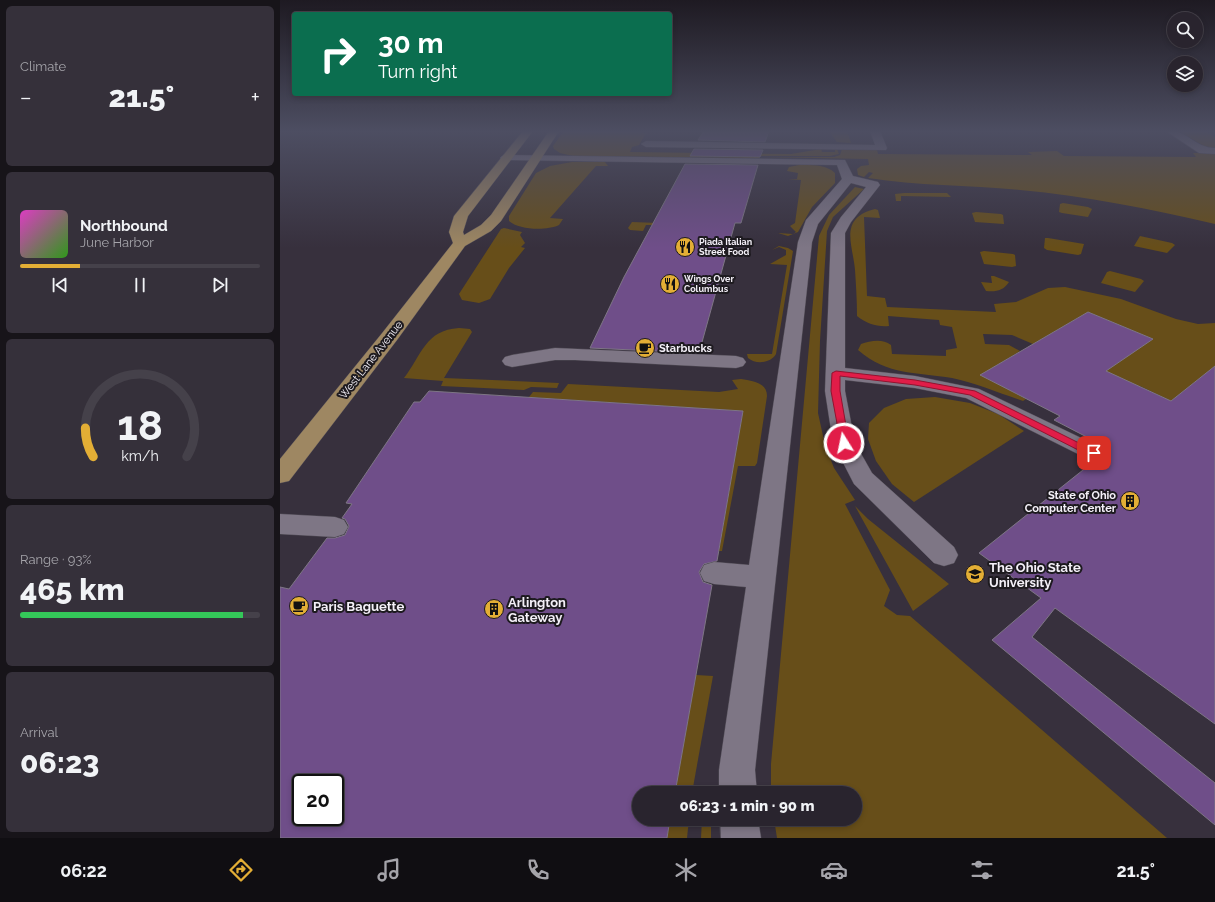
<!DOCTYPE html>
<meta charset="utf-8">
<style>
:root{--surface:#29242e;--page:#35303a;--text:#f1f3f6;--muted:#a5a4aa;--line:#45414a;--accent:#e3ae35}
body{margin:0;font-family:Raleway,sans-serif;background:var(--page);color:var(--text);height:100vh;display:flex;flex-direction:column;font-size:15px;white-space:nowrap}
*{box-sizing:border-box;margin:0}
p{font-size:13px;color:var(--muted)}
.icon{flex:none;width:22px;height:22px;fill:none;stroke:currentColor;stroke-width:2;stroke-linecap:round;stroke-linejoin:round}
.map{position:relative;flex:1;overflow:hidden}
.details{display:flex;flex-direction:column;gap:6px;padding:6px;background:#171419;width:280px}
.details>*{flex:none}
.guide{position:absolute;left:12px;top:12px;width:380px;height:84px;border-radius:4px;box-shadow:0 2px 6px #0003,0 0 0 1px var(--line);background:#0b6e4f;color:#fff;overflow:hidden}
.controls{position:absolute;left:887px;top:12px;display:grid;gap:8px}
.controls a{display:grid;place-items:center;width:36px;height:36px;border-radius:50%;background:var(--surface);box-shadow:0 2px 6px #0003,0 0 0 1px var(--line);font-size:20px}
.speed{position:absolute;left:12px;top:774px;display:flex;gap:8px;font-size:20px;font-weight:700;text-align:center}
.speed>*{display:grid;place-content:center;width:52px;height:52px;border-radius:50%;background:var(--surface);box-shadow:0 2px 6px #0003,0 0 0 1px var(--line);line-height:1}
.speed .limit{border:2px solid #111;border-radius:6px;background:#fff;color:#111}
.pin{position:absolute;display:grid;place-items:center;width:34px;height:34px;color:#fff;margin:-17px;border-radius:8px;box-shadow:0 2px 6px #0006}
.me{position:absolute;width:44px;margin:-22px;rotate:350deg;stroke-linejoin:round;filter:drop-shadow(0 0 3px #0008)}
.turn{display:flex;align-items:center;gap:14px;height:84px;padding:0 20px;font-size:18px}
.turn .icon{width:52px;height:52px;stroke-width:2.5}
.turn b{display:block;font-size:28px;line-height:34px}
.big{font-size:30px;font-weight:800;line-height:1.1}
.details .card{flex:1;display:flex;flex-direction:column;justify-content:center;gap:6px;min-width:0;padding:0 14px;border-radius:6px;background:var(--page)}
.details .dial{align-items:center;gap:0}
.dial svg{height:104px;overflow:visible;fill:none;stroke:var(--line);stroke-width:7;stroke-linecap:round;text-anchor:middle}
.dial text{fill:var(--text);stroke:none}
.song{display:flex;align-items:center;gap:12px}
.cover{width:48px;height:48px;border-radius:6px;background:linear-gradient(135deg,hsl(310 70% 55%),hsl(110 70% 35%))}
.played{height:4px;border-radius:2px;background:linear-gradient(90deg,var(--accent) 25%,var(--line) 25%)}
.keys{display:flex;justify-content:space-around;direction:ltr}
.heat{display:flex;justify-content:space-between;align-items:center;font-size:22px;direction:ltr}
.charge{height:6px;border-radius:3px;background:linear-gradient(90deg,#34c759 93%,var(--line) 0)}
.trip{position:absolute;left:352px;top:786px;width:230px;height:40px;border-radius:20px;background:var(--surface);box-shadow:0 2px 6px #0003,0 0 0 1px var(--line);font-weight:800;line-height:40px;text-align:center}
.tabs{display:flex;height:64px;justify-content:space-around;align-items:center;background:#100e12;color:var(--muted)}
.tabs .icon{width:28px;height:28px}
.tabs .active{color:var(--accent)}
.tabs b{font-size:18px;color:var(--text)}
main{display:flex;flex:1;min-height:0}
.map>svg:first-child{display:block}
.green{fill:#674e19}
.building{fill:#6f4e89;stroke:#7e7685;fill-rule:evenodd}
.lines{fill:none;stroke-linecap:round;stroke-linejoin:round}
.minor-casing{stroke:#514c56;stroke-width:1}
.major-casing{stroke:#514c56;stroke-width:1}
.minor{fill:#7e7685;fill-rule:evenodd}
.major{fill:#9e8762;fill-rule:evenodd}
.route{fill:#e11d48;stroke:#92132f}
.labels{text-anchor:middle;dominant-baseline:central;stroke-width:4;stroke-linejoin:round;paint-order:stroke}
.far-poi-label{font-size:9px;font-weight:bold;fill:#f4f0f8;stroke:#1d1a1f;text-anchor:start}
.poi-label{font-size:11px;font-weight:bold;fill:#f4f0f8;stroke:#1d1a1f;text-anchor:start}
.street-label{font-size:11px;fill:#f4f0f8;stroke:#1d1a1f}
.near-poi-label{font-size:13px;font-weight:bold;fill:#f4f0f8;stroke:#1d1a1f;text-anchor:start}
</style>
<main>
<section class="details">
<div class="card"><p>Climate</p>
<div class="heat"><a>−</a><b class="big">21.5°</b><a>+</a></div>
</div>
<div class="card">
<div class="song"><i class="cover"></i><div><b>Northbound</b><p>June Harbor</p></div></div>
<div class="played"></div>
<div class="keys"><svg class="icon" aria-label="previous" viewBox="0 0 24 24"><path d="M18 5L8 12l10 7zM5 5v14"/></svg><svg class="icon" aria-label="pause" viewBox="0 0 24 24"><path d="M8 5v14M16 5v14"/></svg><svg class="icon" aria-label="next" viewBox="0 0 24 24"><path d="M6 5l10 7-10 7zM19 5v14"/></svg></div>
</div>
<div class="card dial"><svg viewBox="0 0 100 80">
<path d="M14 69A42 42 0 1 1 86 69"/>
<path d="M14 69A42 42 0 0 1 8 47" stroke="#e3ae35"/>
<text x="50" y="56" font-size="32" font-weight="700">18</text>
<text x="50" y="72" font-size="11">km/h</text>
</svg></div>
<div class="card"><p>Range · 93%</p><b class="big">465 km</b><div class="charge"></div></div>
<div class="card"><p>Arrival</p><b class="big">06:23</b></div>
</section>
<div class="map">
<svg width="935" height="838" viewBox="0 0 935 838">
<rect width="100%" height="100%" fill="#37303d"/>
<g class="green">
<polygon points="284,131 361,131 361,133 366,133 359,145 352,147 350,152 511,154 541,149 542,152 555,152 555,149 557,149 559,154 550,156 480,156 479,158 293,156 280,153 274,149 273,146"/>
<polygon points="549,131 567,131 571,143 557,142"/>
<polygon points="899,131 926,131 935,137 935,148 924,146"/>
<path d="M 562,149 L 597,150 L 598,154 L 752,155 L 748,152 L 777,151 L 784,156 L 916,157 L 913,153 L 935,153 L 935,224 C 871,209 806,196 740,190 C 689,185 638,186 588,178 L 593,173 L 589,172 L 584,177 L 578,175 L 577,169 L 581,166 L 589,165 L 588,159 L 483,157 L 554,157 L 560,155 Z"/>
<path d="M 292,162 L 325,162 L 328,166 L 316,166 L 270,218 L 283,219 L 279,225 C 266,231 239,230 229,221 L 229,216 L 256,173 L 270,166 Z"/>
<path d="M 519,165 C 530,165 546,164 555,173 L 555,183 L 532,207 L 518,232 L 508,236 L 498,233 L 513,234 L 516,232 L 510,226 L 515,223 L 521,180 L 508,179 L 517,179 L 518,173 L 507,171 L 509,167 Z"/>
<polygon points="575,187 584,189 553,217 547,231 540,341 538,413 545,445 554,468 575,500 565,504 610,590 604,606 617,615 630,616 887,838 497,838 494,819 575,819 575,793 491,793 491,764 539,236 549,215"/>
<polygon points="624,193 667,193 671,197 621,196 621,201 616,201 615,194"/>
<polygon points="783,203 808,207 812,209 808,217 782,213 779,212 780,204"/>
<path d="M 595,209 L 598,210 L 600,218 L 584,217 L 587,296 L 605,298 L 607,307 L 716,312 L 714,304 L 736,302 L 768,288 L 785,287 L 841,299 L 896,319 L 918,324 L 935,323 L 935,366 L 891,401 L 860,386 L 843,399 L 809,382 L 873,339 L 808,312 L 753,344 L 732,335 L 703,334 L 705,344 L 729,345 L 740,351 L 701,375 L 746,399 L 743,401 C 719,393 696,383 672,378 C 637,372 608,376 578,350 L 581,344 C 590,341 602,338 611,345 L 612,354 L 666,356 L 666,350 L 677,348 L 672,327 L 660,325 L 659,320 L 608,316 L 609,326 C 597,327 587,324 577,316 C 577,301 576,285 575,270 C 573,245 558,218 595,209 Z"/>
<polygon points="696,212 721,214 723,215 724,224 695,222 692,213"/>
<polygon points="352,222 379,223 377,225 366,225 363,231 350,230 348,228"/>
<polygon points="224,228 242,232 240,235 245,243 241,247 245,248 229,268 210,299 199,303 182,300 179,294 221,229"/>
<polygon points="860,236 892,243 895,245 887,253 854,246"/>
<polygon points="765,238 768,238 804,244 801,254 798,255 767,250 764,248"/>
<path d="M 499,246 L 508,248 L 513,251 L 496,354 C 491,363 476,365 468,358 L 467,354 L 492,354 L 507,265 L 490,264 L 506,255 L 506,250 L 499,247 L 492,250 Z"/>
<polygon points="704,251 733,254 735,255 736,266 732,267 704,264 700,252"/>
<polygon points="830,271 861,279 864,281 855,292 821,283 827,272"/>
<path d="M 711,276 L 714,276 L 729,282 C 723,291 716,292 706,291 L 701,282 L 712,283 Z"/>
<path d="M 179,328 L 190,329 L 192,332 L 164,378 L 279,383 L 277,388 L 251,387 L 244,390 L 161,386 L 163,381 L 124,378 C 142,355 145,330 179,328 Z"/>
<path d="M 461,379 C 472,381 487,382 487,396 L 477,463 L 475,466 L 458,466 L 442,551 L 439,551 L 463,411 L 249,397 L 253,392 L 281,393 L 288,384 L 439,392 L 458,389 L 452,380 Z"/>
<polygon points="655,397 690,403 718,414 744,431 634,502 612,484 596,461 588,439 589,423 604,408 626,399"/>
<polygon points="575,506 588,519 669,584 633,611"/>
<polygon points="416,675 433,676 412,793 395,793"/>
<polygon points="390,819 409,819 407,838 387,838"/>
<polygon points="422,819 431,819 431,838 421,838"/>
</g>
<g class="building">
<polygon points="424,131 489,131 485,142 418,140"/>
<polygon points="414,149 483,150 480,157 410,156"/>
<polygon points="405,164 478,165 461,223 455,223 419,353 310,348 344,277"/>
<polygon points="808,312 873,339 826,371 891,401 935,366 935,724 775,608 752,637 935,783 935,825 712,640 761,598 699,553 813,462 823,459 830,449 774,420 780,416 700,375"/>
<path d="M 149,391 L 463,411 L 437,561 L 424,564 L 419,572 L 423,582 L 432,585 L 395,793 L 359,793 L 359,819 L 390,819 L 387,838 L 0,838 L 0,587 L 9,589 L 47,538 L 55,538 L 65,535 L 69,526 L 65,519 L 62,518 L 72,504 L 66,503 L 134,402 L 140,402 ZM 21,783 L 55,783 L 55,817 L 21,817 Z"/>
</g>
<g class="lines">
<defs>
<g id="minor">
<polygon points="590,131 600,131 607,148 606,150 366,147 361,144 366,141 595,145"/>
<path d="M 886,131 C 907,129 914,148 935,148 L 935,154 L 919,153 Z"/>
<polygon points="226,155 565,160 573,176 598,182 600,185 571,222 565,233 565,368 635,376 699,389 822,448 826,453 822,458 814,461 806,458 686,398 635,388 565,380 565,391 575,443 592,473 674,547 678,555 674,563 664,566 654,563 574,484 553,443 545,391 551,233 561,217 586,187 571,183 538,224 532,242 475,770 477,793 439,793 439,770 466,587 434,584 424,581 420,573 424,565 434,562 469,565 518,242 526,220 562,179 557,165 222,160 220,158 222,156"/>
<polygon points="275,348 456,356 463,358 466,362 463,366 456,368 295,360 275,360 232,367 225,365 222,361 225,357 232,355"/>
<polygon points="0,514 55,517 64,520 68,527 64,534 55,537 0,534"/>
<polygon points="440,819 478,819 481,838 441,838"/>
</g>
<polygon id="major" points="243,131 253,131 188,216 183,232 184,235 201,225 211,215 269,131 279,131 221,221 211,231 185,246 117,340 9,481 0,483 0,459 103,332 173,243 169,232 174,216"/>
</defs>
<use href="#minor" class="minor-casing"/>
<use href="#major" class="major-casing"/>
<use href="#minor" class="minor"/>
<use href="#major" class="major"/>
</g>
<linearGradient id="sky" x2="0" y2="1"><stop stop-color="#1e1a22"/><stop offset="0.53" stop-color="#4d4e62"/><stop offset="1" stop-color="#4d4e62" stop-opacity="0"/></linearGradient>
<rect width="935" height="248" fill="url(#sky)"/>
<polygon class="route" points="556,371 635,380 695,391 819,453 817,456 810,456 690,395 635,385 560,376 560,391 569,443 568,445 561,445 551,391 552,373"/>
<defs>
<symbol id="restaurant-disc" viewBox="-11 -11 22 22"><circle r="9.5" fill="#e3ae35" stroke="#1d1a1f"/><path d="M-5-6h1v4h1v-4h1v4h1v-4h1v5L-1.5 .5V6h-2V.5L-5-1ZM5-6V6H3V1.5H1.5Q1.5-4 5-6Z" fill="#111"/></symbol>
<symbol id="cafe-disc" viewBox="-11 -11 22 22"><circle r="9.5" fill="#e3ae35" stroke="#1d1a1f"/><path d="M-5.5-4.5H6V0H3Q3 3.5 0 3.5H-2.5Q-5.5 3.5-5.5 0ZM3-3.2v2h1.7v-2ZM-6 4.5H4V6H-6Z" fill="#111"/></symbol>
<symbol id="building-disc" viewBox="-11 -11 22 22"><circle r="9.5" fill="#e3ae35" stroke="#1d1a1f"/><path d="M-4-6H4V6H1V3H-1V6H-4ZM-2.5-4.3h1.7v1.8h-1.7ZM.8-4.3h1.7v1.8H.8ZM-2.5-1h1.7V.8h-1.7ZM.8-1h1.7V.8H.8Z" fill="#111"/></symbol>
<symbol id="university-disc" viewBox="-11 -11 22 22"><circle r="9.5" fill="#e3ae35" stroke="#1d1a1f"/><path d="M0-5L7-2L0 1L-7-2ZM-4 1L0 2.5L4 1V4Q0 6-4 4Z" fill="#111"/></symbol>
</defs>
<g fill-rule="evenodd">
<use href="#restaurant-disc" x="394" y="236" width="22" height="22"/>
<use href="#restaurant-disc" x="379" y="273" width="22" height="22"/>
<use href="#cafe-disc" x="354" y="337" width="22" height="22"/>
<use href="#building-disc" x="839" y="490" width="22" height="22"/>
<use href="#university-disc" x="684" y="563" width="22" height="22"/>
<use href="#cafe-disc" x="8" y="595" width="22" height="22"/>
<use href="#building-disc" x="203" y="598" width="22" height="22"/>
</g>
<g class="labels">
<g class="far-poi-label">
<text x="419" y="242">Piada Italian<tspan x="419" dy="10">Street Food</tspan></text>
<text x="404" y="279">Wings Over<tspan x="404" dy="10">Columbus</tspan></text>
</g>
<g class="poi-label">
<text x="379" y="348">Starbucks</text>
<text x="836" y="495" text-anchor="end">State of Ohio<tspan x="836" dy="13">Computer Center</tspan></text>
</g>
<g class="street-label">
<text transform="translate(91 360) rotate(-52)">West Lane Avenue</text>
</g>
<g class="near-poi-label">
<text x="709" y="567">The Ohio State<tspan x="709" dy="15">University</tspan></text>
<text x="228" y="602">Arlington<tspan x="228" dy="15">Gateway</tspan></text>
<text x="33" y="606">Paris Baguette</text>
</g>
</g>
</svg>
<div class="controls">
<a><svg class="icon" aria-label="search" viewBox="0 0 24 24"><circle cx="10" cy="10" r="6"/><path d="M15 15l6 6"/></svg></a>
<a><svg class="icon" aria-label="layers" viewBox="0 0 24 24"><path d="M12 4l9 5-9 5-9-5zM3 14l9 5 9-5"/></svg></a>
</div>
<div class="speed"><div class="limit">20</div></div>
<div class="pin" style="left:814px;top:453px;background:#d93025"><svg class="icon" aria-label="arrive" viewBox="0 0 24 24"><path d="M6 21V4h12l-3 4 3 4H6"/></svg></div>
<svg class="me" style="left:564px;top:443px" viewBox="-20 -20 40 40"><circle r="17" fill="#e11d48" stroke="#fff" stroke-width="3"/><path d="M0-11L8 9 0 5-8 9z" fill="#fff"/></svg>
<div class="trip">06:23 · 1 min · 90 m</div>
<div class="guide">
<div class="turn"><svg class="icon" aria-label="right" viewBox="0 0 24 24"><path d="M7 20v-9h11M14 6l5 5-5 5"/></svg><div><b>30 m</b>Turn right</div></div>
</div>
</div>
</main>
<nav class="tabs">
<b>06:22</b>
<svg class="icon active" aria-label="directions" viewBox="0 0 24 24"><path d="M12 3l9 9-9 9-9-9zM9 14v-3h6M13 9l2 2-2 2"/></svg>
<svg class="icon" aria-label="music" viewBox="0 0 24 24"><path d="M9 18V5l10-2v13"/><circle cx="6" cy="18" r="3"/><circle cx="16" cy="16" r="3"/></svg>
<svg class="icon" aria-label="phone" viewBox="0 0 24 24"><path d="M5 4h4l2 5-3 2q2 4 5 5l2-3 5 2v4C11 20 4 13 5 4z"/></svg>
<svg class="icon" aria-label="climate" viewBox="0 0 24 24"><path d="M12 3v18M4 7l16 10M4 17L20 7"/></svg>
<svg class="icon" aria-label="car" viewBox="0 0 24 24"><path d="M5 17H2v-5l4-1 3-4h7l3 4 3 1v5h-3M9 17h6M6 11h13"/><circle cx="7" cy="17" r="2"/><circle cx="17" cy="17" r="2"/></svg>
<svg class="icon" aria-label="filters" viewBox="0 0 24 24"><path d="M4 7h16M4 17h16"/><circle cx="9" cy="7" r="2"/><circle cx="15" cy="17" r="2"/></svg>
<b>21.5°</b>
</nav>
